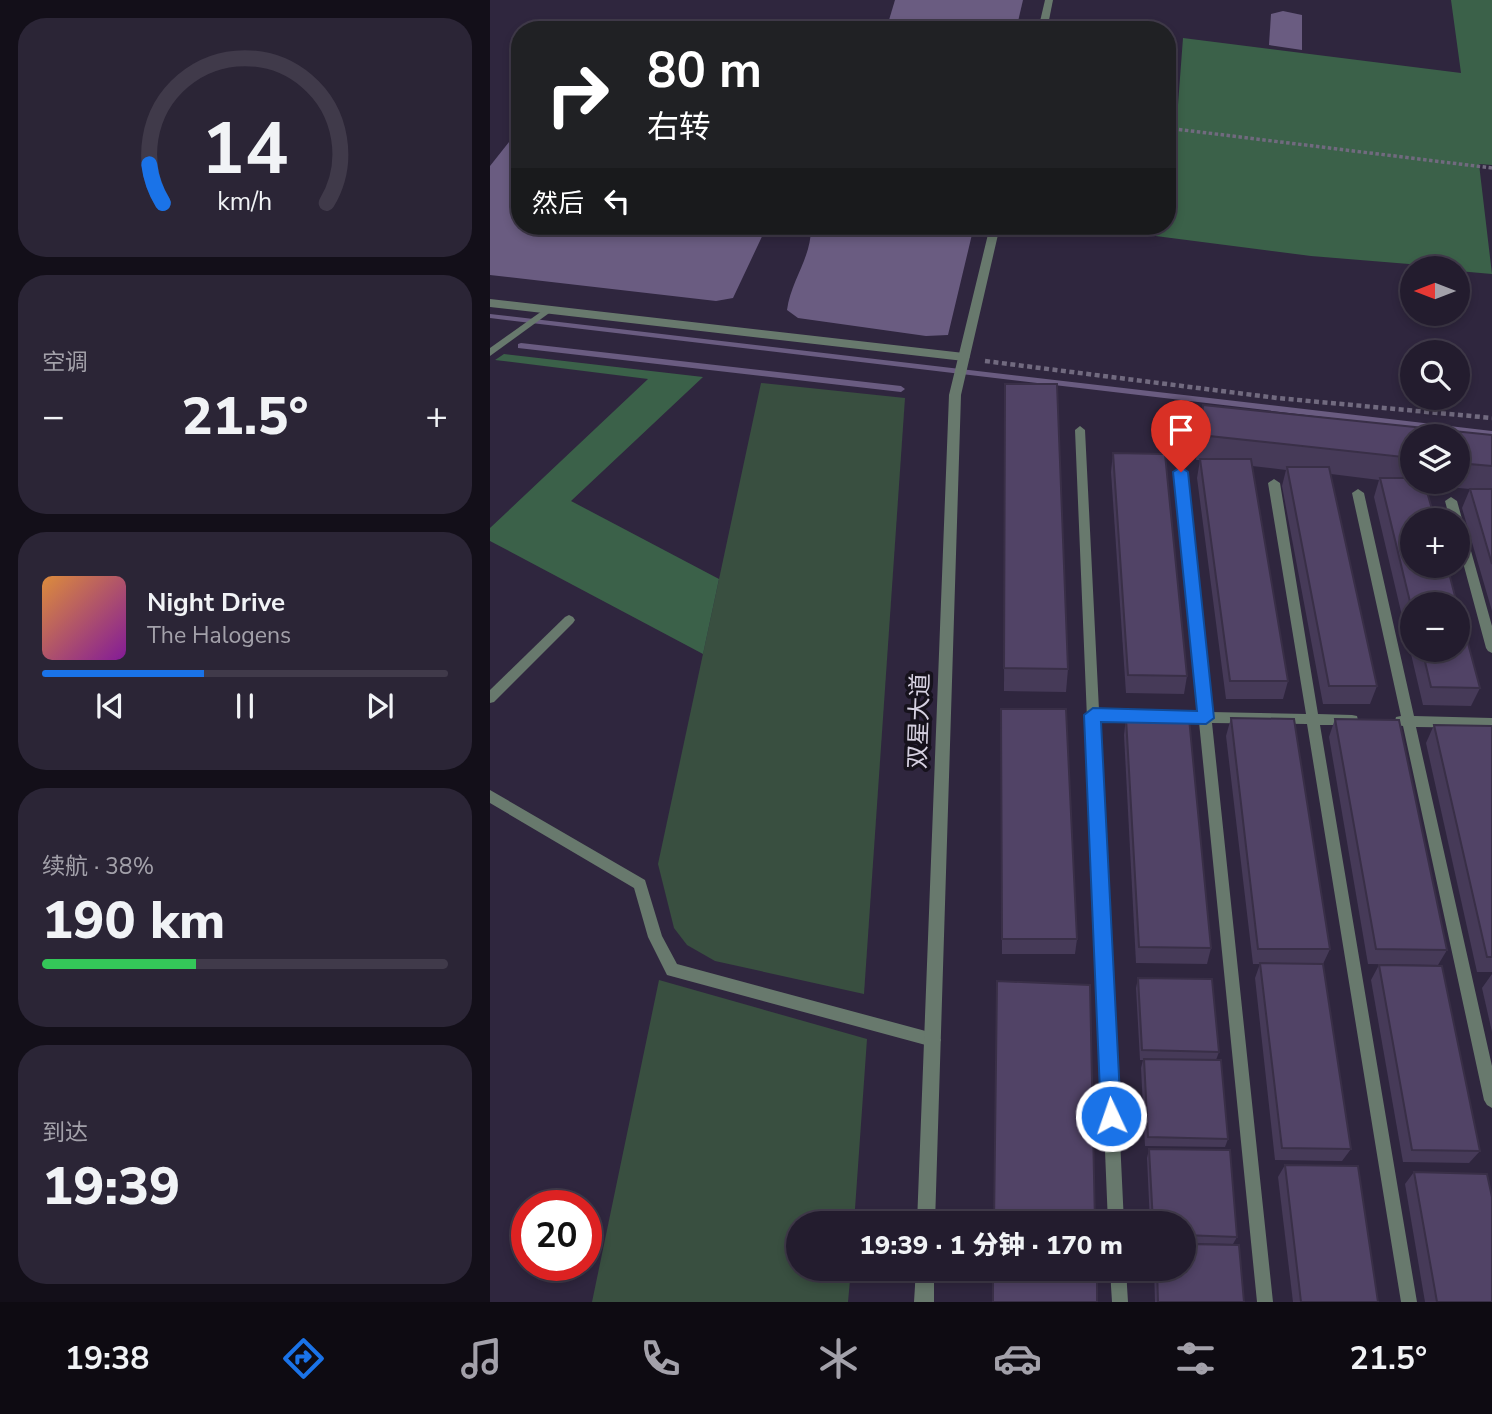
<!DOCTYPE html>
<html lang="zh">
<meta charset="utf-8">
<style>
:root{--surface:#231c2e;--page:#2b2536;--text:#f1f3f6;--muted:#a3a1aa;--line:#403a4a;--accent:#1a73e8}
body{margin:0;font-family:"Nunito Sans","Noto Sans SC",sans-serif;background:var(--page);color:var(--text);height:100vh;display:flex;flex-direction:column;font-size:26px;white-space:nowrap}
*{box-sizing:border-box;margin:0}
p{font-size:23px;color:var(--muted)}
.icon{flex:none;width:38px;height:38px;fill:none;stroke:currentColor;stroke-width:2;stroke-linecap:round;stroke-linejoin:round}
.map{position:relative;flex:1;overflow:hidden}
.sheet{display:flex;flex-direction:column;gap:18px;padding:18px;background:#130f19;width:490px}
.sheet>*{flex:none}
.top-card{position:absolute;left:21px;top:21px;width:665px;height:214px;border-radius:28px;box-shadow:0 4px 10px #0003,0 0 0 2px var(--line);background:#202124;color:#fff;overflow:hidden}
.needle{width:46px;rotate:270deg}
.buttons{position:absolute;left:910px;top:256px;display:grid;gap:14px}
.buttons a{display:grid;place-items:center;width:70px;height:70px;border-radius:50%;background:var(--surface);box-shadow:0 4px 10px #0003,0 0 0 2px var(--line);font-size:35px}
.speed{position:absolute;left:21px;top:1190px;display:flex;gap:14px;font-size:35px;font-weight:700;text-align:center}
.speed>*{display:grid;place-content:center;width:91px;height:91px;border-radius:50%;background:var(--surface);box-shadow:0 4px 10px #0003,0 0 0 2px var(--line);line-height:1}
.speed .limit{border:10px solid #d22;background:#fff;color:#111}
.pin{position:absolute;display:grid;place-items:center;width:60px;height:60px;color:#fff;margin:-72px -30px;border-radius:50% 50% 50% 0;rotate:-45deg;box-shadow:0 0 7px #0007}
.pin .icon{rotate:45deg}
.me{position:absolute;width:77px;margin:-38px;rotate:357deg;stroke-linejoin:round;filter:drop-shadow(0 0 5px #0008)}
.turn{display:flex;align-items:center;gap:24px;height:147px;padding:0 21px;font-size:32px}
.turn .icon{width:91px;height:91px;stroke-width:2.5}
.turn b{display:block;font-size:49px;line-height:60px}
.then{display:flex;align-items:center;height:66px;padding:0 21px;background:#0003;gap:14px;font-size:26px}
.big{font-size:52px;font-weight:800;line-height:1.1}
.sheet .tile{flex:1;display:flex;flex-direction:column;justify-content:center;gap:10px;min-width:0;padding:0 24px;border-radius:28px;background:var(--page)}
.sheet .dial{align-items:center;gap:0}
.dial svg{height:182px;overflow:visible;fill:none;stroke:var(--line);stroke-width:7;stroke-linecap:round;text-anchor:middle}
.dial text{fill:var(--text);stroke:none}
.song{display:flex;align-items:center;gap:21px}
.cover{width:84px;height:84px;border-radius:10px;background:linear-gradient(135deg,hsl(30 70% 55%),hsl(290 70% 35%))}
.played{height:7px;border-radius:4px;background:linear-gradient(90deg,var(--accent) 40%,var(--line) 40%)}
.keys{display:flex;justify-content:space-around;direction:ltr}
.heat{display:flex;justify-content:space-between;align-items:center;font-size:38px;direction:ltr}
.charge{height:10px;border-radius:5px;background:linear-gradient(90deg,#34c759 38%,var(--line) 0)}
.trip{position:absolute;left:296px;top:1211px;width:410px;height:70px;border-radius:35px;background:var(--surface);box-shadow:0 4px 10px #0003,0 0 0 2px var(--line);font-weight:800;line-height:70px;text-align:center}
.tabs{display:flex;height:112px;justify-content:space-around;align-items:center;background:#0e0b12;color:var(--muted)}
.tabs .icon{width:49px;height:49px}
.tabs .active{color:var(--accent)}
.tabs b{font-size:32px;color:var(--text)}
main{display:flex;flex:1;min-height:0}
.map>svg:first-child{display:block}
.green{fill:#394f40}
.forest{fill:#3b6149}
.water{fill:#6a5c81}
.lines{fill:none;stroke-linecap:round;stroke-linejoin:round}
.stream{fill:#6a5c81;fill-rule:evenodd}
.path-far1{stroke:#716a7f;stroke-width:3.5;stroke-dasharray:3.5 2.5;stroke-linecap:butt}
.path{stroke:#716a7f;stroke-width:4.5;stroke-dasharray:5 3.5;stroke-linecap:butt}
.service{fill:#68796d;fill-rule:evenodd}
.minor{fill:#68796d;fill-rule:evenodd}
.tertiary{fill:#68796d;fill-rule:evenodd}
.wall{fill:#463a58;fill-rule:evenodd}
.building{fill:#514366;stroke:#392f47;stroke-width:2}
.route{fill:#1a73e8;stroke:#114b97;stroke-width:2}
.labels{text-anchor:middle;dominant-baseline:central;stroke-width:7;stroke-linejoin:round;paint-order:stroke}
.street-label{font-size:24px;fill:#d6d1e1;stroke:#16121c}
</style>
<main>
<section class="sheet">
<div class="tile dial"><svg viewBox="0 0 100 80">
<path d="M14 69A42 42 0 1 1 86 69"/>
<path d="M14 69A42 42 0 0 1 8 52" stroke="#1a73e8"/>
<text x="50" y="56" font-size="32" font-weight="700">14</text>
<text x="50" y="72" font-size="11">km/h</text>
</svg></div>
<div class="tile"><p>空调</p>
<div class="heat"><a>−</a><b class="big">21.5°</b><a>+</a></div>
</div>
<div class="tile">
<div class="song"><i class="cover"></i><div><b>Night Drive</b><p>The Halogens</p></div></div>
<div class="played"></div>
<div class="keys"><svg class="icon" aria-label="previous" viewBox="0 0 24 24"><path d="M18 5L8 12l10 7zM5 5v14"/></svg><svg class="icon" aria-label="pause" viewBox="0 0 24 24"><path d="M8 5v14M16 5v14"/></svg><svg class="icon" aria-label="next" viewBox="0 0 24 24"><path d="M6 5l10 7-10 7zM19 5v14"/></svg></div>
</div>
<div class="tile"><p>续航 · 38%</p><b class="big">190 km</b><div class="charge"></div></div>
<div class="tile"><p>到达</p><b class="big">19:39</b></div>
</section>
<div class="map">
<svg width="1002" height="1302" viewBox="0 0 1002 1302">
<rect width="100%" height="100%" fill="#2f263e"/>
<g class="green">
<polygon points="271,383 415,398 374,994 225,961 197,945 184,928 168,864"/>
<polygon points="169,980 377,1039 364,1223 308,1223 308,1269 361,1269 358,1302 102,1302"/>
</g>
<g class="forest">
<polygon points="961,0 1002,0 1002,165 989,164 1002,274 968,271 968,268 821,256 588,226 677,226 677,131 686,131 693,38 971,73"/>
<polygon points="14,354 213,377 81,501 229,579 213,654 0,541 0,528 158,379 5,360"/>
</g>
<g class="water">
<polygon points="405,0 533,0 526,30 396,30"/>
<polygon points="793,11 812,15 812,50 779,45 781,14"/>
<polygon points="30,128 30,226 277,226 243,298 226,301 0,275 0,166"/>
<path d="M 321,226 L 484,226 L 458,335 L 436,336 L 308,318 L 297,310 C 301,280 322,257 321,226 Z"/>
</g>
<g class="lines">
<g class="stream">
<polygon points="0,314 1002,431 1002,437 0,318"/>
<polygon points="31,343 411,386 415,389 411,392 28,348 28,344"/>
</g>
<polyline class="path-far1" points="677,128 1002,168"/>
<polyline class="path" points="495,361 787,398 1002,418"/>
<g class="service">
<polygon points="59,306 64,309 62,311 0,356 0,348"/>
<polygon points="590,426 595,430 609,710 708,712 685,472 690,468 695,472 721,712 816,714 778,483 784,479 790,483 828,714 862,715 867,716 868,720 867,724 862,725 830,725 927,1302 911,1302 817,724 722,723 783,1302 767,1302 709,722 610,720 634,1223 618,1223 585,430"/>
<polygon points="868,489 874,493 924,716 1002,718 1002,728 926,727 1002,1066 1002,1108 997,1105 994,1100 913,726 906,725 905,721 906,717 911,716 862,493"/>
<polygon points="961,497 967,501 1002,626 1002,653 998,651 996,648 968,544 968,520 960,520 955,501"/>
<polygon points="79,615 83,617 85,620 83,623 4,702 0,703 0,690 75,617"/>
<polygon points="0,790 155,880 172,936 187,964 443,1033 448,1035 451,1040 448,1045 443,1047 177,975 158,937 144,888 0,803"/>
<polygon points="620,1269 636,1269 638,1302 622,1302"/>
</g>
<polygon class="minor" points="0,299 474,353 480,357 474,361 0,307"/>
<g class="tertiary">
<polygon points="555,0 563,0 557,30 548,30"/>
<polygon points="500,226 510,226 471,395 445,1223 427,1223 459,395"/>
<polygon points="426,1269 444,1269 444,1302 424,1302"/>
</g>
</g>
<g class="wall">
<polygon points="515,384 578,669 576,692 514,691"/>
<path d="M 713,405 L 1002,435 L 1002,611 L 972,508 L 980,489 L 935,485 L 922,604 L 922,649 L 968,649 L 990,688 L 981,706 L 933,705 L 884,497 L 889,480 L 841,474 L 887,686 L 880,704 L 833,704 L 792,486 L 796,470 L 762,466 L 798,681 L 793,699 L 736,699 L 707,478 L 710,460 L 706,460 L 709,430 ZM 922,436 L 968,436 L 968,481 L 922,481 Z"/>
<polygon points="623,453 697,676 694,694 636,693 621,472"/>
<polygon points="511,709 587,939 585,954 512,954"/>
<polygon points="636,718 721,948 717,964 646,963 634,735"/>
<polygon points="741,718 840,949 833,964 861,1149 852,1161 785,1160 765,978 770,964 763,964 736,736"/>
<polygon points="845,719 957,950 948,965 878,964 839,737"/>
<polygon points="944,725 1002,726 1002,972 987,972 936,743"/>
<polygon points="889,965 990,1151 979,1163 913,1162 881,980"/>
<polygon points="1002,974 1002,1032 992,988"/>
<polygon points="648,978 729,1052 726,1060 738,1139 735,1147 655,1146 651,1068 653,1060 650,1060 646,988"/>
<polygon points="659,1149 747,1237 743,1244 693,1243 693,1223 660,1223 657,1158"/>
<polygon points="795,1165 888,1302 803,1302 788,1177"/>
<polygon points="924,1172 1002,1302 935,1302 915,1184"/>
<polygon points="664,1269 693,1269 754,1302 665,1302"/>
</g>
<g class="building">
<polygon points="515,384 567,384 578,669 514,668"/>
<polygon points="713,405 1002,435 1002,466 968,463 968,436 922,436 922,458 710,435"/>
<polygon points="623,453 675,454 697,676 638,675"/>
<polygon points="710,459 761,459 798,681 740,681"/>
<polygon points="797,467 839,467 887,686 839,686"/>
<polygon points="890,478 922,478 922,481 934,481 945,520 922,520 922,565 957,565 967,604 922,604 922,610"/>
<polygon points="980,489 1002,489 1002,564"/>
<polygon points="968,606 990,688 941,687 932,649 968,649"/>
<polygon points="511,709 576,709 587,939 512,939"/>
<polygon points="636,718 699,718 721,948 649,947"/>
<polygon points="741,718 804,719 840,949 768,949"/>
<polygon points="845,719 909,720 957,950 886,949"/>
<polygon points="944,725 1002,726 1002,957 997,957"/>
<polygon points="770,963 833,964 861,1149 792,1148"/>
<polygon points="889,965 952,966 990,1151 922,1150"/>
<polygon points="648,978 722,979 729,1052 652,1050"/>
<polygon points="507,981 600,985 605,1223 504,1223"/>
<polygon points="654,1059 731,1060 738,1139 658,1137"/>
<polygon points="659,1149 740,1150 747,1237 693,1235 693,1223 663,1223"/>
<polygon points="795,1165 868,1166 888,1302 811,1302"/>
<polygon points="924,1172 997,1174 1002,1197 1002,1302 947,1302"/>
<polygon points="693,1244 749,1245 754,1302 668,1302 667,1269 693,1269"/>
<rect x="503" y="1269" width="104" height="33"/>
</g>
<polygon class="route" points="691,467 698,472 724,718 716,724 611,722 631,1116 628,1123 621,1126 614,1123 611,1116 594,715 603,708 707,711 683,472"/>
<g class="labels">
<g class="street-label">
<text transform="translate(429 721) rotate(-88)">双星大道</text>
</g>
</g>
</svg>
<div class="buttons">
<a><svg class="needle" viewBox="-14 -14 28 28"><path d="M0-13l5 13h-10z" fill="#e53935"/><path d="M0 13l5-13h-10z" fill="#a3a1aa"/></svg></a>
<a><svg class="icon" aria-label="search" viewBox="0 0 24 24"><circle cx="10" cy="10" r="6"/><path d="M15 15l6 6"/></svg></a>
<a><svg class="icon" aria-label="layers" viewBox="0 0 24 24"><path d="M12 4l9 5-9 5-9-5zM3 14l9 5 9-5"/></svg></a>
<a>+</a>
<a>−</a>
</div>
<div class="speed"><div class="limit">20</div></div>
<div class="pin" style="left:691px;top:472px;background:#d93025"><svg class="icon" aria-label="arrive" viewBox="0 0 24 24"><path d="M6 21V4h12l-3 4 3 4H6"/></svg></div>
<svg class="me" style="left:621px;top:1116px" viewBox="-20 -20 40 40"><circle r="17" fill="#1a73e8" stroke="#fff" stroke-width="3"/><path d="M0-11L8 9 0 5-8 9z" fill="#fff"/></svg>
<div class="trip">19:39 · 1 分钟 · 170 m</div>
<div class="top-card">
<div class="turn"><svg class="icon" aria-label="right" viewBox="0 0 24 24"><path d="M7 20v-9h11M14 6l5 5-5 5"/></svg><div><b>80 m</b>右转</div></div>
<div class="then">然后<svg class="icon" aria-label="left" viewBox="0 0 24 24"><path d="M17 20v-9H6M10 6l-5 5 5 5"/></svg></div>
</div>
</div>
</main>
<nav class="tabs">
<b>19:38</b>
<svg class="icon active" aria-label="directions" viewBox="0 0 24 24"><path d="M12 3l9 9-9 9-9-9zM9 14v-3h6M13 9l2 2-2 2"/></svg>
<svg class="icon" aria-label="music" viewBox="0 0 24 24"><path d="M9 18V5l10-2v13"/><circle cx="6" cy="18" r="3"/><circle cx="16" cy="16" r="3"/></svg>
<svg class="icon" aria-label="phone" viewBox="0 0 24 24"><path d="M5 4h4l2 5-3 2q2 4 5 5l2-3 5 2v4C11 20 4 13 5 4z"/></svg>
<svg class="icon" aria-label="climate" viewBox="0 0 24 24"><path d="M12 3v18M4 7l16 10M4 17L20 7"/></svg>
<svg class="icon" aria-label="car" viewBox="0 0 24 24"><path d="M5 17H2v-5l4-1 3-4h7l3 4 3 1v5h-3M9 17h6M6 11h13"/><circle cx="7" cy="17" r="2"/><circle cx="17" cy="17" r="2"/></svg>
<svg class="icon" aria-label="filters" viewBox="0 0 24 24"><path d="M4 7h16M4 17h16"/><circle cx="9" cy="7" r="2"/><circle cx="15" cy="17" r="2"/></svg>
<b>21.5°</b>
</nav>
